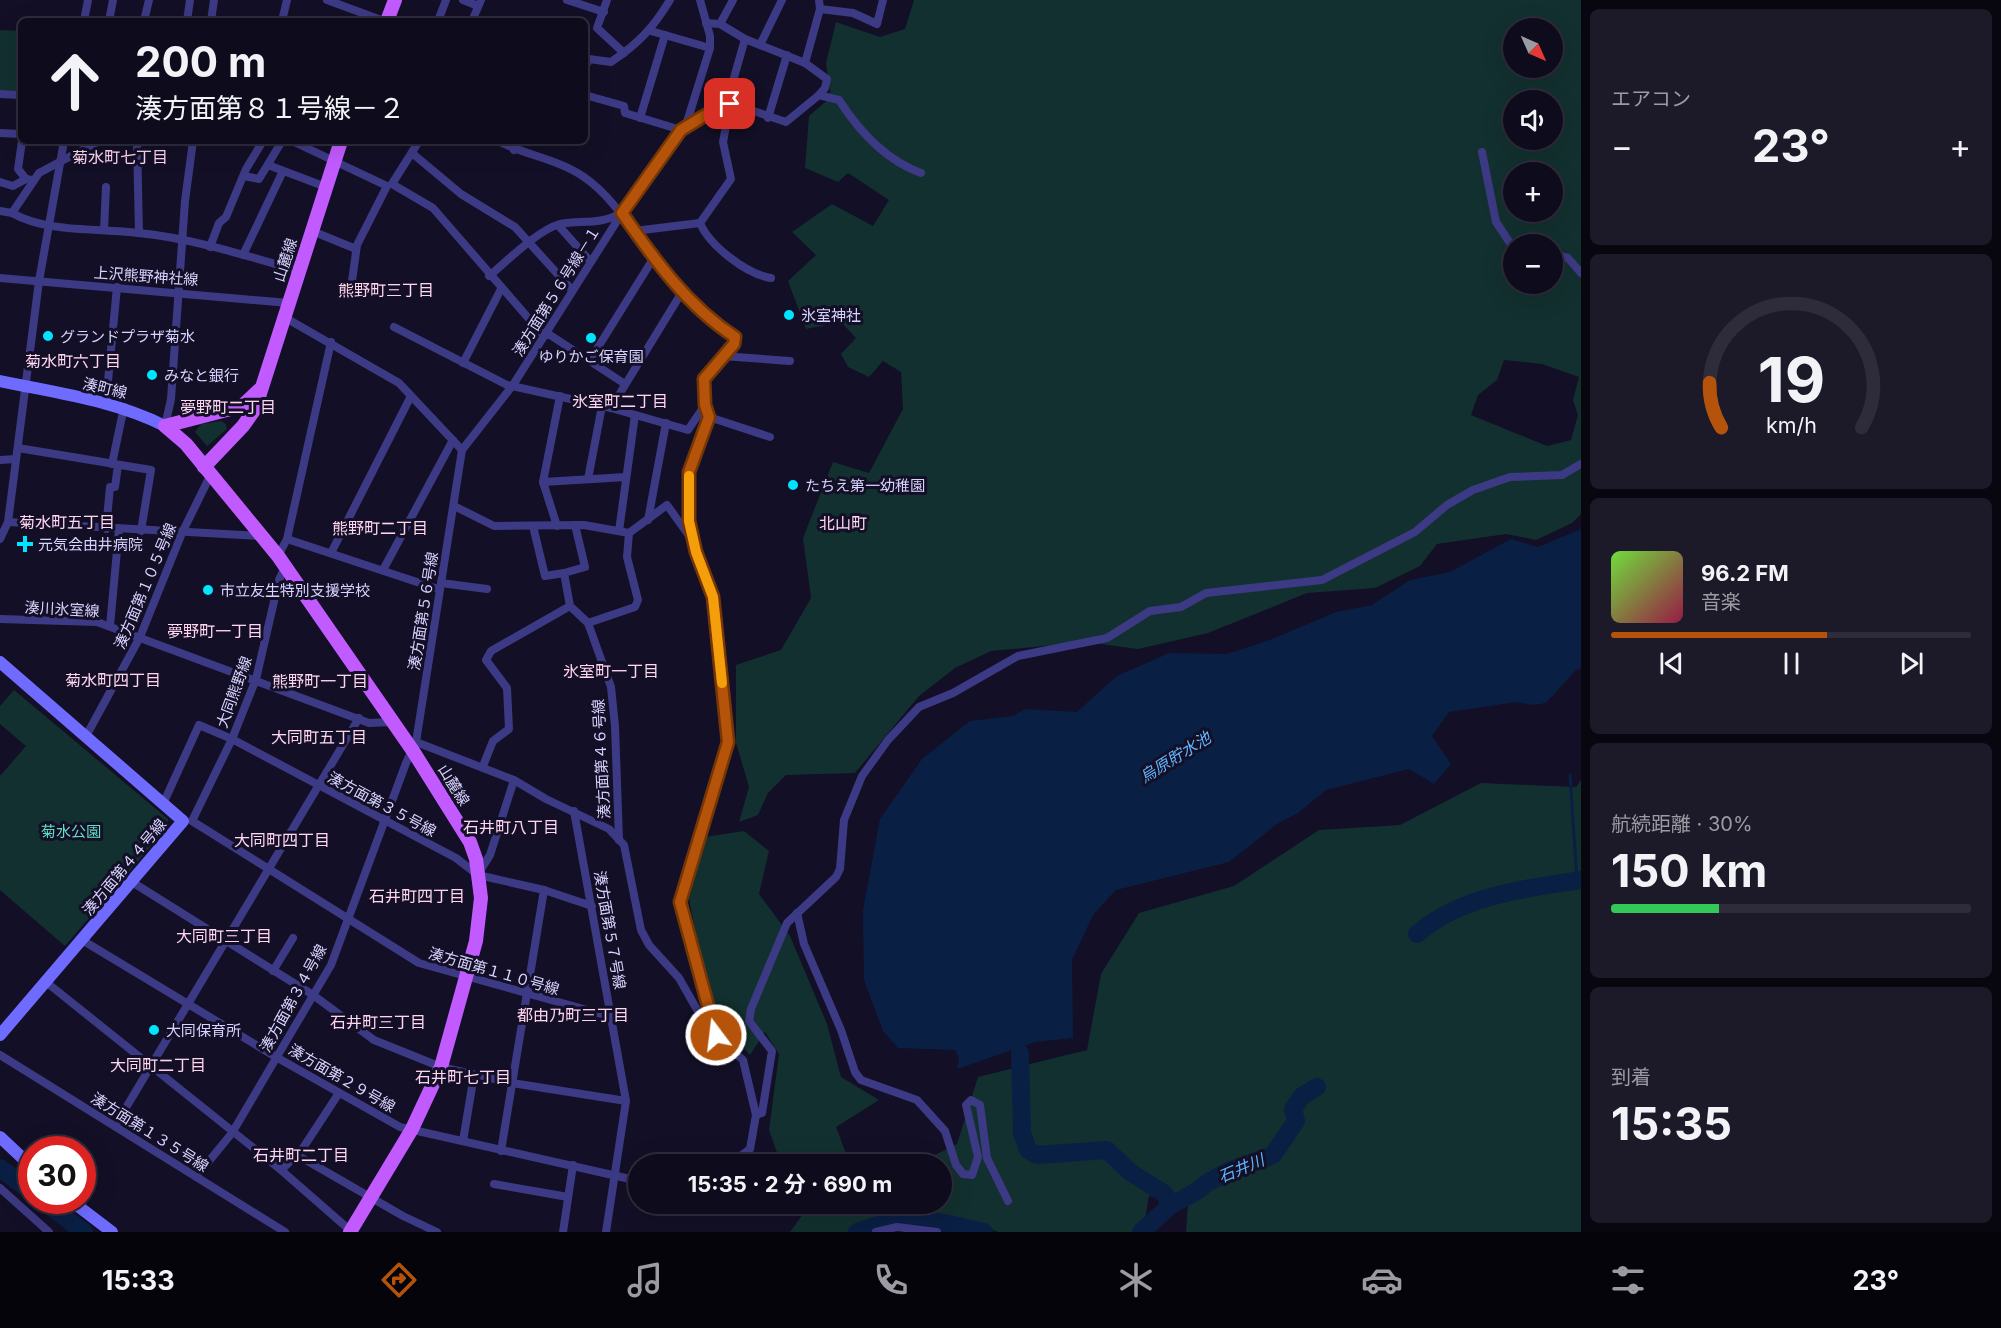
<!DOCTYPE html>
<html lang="ja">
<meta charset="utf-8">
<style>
:root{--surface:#0e0b1c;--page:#1c1929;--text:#f1f3f6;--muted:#9b9ba3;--line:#2e2b3b;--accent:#b45309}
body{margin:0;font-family:Inter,"Noto Sans JP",sans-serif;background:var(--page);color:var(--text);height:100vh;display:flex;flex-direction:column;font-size:22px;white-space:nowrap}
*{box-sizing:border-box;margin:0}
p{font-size:20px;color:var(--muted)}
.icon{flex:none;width:33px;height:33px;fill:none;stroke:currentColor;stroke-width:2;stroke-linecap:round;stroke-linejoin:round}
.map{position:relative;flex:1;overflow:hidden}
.side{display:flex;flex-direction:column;gap:9px;padding:9px;background:#08060f;width:420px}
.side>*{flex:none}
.hud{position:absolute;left:18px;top:18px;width:570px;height:126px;border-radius:9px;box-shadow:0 6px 24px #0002,0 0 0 2px var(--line);background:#0e0b1c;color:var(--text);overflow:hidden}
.needle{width:39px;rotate:135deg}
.tools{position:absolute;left:1503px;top:18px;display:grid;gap:12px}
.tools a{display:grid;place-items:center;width:60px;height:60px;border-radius:50%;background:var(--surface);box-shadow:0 6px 24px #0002,0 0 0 2px var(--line);font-size:30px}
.speed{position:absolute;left:18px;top:1136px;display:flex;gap:12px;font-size:30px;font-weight:700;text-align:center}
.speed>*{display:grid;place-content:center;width:78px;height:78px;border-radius:50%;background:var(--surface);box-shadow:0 6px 24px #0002,0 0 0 2px var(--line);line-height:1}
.speed .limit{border:9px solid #d22;background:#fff;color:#111}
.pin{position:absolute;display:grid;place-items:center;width:51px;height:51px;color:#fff;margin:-26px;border-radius:12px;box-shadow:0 3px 9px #0006}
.me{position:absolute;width:66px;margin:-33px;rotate:345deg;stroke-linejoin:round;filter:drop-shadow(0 0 4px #0008)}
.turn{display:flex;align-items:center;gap:21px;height:126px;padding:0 18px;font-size:27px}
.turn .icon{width:78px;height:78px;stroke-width:2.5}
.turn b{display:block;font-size:42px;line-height:51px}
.big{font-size:45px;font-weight:700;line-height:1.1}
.side .card{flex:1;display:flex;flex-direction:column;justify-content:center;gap:9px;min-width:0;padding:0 21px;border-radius:9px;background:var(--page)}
.side .dial{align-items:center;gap:0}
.dial svg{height:156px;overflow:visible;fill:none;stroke:var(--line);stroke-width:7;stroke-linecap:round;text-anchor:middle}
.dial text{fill:var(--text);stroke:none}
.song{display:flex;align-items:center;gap:18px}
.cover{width:72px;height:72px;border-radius:9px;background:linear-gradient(135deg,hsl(100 70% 55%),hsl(340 70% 35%))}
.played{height:6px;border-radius:3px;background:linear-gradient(90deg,var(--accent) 60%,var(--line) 60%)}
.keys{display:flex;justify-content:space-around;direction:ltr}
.heat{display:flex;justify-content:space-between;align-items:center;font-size:33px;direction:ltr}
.charge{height:9px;border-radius:4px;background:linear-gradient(90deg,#34c759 30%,var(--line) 0)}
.trip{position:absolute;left:628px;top:1154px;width:324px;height:60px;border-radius:30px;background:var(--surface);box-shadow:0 6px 24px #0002,0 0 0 2px var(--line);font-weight:700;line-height:60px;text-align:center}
.menu{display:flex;height:96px;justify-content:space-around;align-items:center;background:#06040b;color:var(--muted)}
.menu .icon{width:42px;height:42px}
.menu .selected{color:var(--accent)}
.menu b{font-size:27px;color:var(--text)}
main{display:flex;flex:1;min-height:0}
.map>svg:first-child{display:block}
.green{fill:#12302f;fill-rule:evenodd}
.water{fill:#0a1f44}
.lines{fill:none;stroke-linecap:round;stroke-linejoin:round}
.stream{stroke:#0a1f44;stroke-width:3}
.river{stroke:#0a1f44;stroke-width:18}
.street{stroke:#3d3a85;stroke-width:8}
.secondary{stroke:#6f6bff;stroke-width:12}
.primary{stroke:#c25bff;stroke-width:14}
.route-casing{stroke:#753606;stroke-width:15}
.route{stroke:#b45309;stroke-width:10}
.slow{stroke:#f59e0b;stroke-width:10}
.poi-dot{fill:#00e5ff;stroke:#130f26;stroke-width:2}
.labels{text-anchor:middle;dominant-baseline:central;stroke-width:6;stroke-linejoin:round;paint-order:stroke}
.street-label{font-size:15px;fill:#d9d4ff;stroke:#130f26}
.poi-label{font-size:15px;fill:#d9d4ff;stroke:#130f26;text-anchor:start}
.park-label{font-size:15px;fill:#5fe0c0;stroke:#130f26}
.neighbourhood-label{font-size:16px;fill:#ffd6f0;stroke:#130f26}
.water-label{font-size:16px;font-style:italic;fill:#62b6ff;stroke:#130f26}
</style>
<main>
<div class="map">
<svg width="1581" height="1232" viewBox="0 0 1581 1232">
<rect width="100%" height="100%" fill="#130f26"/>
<g class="green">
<path d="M 914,0 L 1581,0 L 1581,514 L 1572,523 L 1536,540 L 1506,534 L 1437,544 L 1420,566 L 1375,588 L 1307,593 L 1208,633 L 1138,649 L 1086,642 L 991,651 L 955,668 L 919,696 L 855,773 L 786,775 L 768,793 L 758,815 L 739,822 L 749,787 L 736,743 L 736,665 L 781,650 L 811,598 L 803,538 L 833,462 L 869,473 L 903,409 L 901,372 L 883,361 L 869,377 L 848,367 L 841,354 L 856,338 L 841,322 L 806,329 L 788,281 L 816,255 L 792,232 L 832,204 L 873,226 L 889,200 L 848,173 L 838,182 L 805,168 L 809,116 L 831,97 L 826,63 L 836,22 L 880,37 L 905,29 ZM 1514,28 L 1552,28 L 1552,68 L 1514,68 ZM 1514,100 L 1552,100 L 1552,140 L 1514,140 ZM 1514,172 L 1552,172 L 1552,212 L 1514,212 ZM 1514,244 L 1552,244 L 1552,284 L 1514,284 ZM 1504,360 L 1542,364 L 1579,377 L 1573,400 L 1578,415 L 1571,440 L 1547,446 L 1471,415 L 1478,395 L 1497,380 Z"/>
<polygon points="0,30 21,31 21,91 0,90"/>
<polygon points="221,421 226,424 227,429 207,446 195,432 201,424"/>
<polygon points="14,690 168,819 168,826 65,946 0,890 0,776 26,746 0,724 0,706"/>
<polygon points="1581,780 1581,1232 1186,1232 1188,1202 1149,1196 1143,1232 998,1232 966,1219 900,1217 860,1229 857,1232 790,1232 811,1203 942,1203 942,1164 917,1164 957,1144 978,1077 1087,1050 1101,974 1139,913 1234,886 1319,830 1400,825 1481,783 1576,787"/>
<polygon points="744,831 769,851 759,894 790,936 827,1024 841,1077 879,1100 836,1127 850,1164 781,1164 769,1130 779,1054 765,1032 750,1055 717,1018 697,940 689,899 705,837"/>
</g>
<polygon class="water" points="1581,529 1581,668 1576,670 1546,703 1533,705 1517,702 1449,712 1432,736 1451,764 1434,784 1409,769 1326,790 1298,813 1277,824 1229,862 1116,890 1093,915 1072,960 1073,1038 1035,1042 957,1069 959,1058 955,1050 898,1048 883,1031 864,980 863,910 880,819 922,759 970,721 1013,716 1025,709 1077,712 1117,676 1169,653 1227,654 1270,640 1336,612 1372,605 1410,580 1450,572 1511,539 1538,547"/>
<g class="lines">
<polyline class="stream" points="1570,775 1577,880"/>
<g class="river">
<path d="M 1417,934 C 1460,896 1526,888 1581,880"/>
<polyline points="1020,1053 1022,1133 1028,1150 1037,1155 1107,1150 1130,1172 1165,1194 1170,1206"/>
<polyline points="0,1168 32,1192"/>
<polyline points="42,1200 84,1232"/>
<polyline points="857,1232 900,1218 930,1220 984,1232"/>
<polyline points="1141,1232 1170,1206 1197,1191 1207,1183 1229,1171 1273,1155 1296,1121 1293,1109 1302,1096 1317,1087"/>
</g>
<g class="street">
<polyline points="327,0 384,21"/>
<polyline points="463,0 478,6"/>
<polyline points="567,0 604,12"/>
<polyline points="607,0 597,28 624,53"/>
<polyline points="820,9 853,13 877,24 883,0"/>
<polyline points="211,19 223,21"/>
<polyline points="84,21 88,0"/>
<polyline points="109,21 113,0"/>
<polyline points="144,21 149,0"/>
<polyline points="187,21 190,0"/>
<polyline points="211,21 214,0"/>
<polyline points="282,21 287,0"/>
<polyline points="438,21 446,0"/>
<polyline points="472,21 481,0"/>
<polyline points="720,24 733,0"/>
<polyline points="651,31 710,48"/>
<polyline points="760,45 782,0"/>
<polyline points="805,63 820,9 819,0"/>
<path d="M 585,68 L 589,59 L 611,62 C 639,43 653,28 670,0"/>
<polyline points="0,94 21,95"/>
<polyline points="585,95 624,106 625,113 681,130"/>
<path d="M 819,95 L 839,100 C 859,131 885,160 921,173"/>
<polyline points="727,102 745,39"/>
<polyline points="640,118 665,35"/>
<polyline points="768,118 787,55"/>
<polyline points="686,125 710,48 710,36 700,0"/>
<polyline points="0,133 21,134"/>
<polyline points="22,141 18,169 26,179 32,180"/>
<polyline points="137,141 139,233"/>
<polyline points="292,141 387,186"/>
<path d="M 498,141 C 525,155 558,159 584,177 C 613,197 631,229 652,257 C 674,288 704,317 735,337 L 734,344 L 704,379 L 705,405 L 709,417 L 689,472 L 689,521 L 696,552 L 713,597 L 728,742 L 699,833 L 680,902 L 715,1034"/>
<polyline points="514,150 518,141"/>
<polyline points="1482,152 1496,222 1514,249"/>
<polyline points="412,153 461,194 515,227 572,290"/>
<polyline points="268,165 326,187"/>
<polyline points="244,176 259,179 282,141"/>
<polyline points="0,182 13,186 26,179"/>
<polyline points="392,184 433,208 543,335 550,335 625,384"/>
<polyline points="392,184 419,141"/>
<polyline points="0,211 12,213 39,173 99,141"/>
<path d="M 12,213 C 47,233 99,228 138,233 C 192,238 247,256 299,271"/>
<polyline points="700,223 731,179 723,142 730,104"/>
<path d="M 700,223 C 709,245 746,274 771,278"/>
<polyline points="558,225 590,261"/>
<polyline points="104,230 106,187"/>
<polyline points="312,231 356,249"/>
<polyline points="634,231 700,223"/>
<polyline points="210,247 219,223 226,217 246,169 263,141"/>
<polyline points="1552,254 1568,258 1581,273"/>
<polyline points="243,255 283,171"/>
<path d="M 489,276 C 507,261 538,230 560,224 C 580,220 600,225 619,214"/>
<polyline points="0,278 289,303"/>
<polyline points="352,281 357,245 387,186"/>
<polyline points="284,317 399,383 462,450"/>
<polyline points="394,327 507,385 611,408 688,430 705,405"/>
<polyline points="722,356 790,361"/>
<polyline points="590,360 653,259"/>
<polyline points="463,363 501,289"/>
<polyline points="106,402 117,287"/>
<polyline points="611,408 682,292"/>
<polyline points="709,417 770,437"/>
<polyline points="165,426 171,399 185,201 193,141"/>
<polyline points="18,448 151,470 141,531"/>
<polyline points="0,460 16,459"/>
<polyline points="112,464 124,407"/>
<polyline points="588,479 602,406"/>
<polyline points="543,482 626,477"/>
<polyline points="454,506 494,526 584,525 629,533 667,505 690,537"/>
<polyline points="648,520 666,423"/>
<polyline points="8,522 260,536"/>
<polyline points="575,525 585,567 564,573 570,606 588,623 611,687 615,726 619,840"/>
<polyline points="533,526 545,576 564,573"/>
<polyline points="557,526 543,482 560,396"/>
<polyline points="106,529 110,487 115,487 118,465"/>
<polyline points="619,531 635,415"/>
<polyline points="0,539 8,522 39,281 64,141"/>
<polyline points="287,539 438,589"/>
<polyline points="331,553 411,396"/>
<polyline points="278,556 287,539 331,342"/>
<polyline points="383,570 453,440"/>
<polyline points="441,583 487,589"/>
<polyline points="0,619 97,622 369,723 393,722"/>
<polyline points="588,623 635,607 638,600 627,557 629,533"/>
<polyline points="110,626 119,529"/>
<polyline points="85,738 140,637 182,533 210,476"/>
<polyline points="416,742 514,780 546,799 609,829 624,845 641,930 649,945 679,978 708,1029 743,1060 756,1115 762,1113 772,1051 749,1021 751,1009 787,923 836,877 840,869 844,820 862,776 888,740 919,707 953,693 1018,656 1107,638 1150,611 1181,607 1206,593 1322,580 1415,532 1447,505 1473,490 1510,477 1562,475 1581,464"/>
<polyline points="483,766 493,741 509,729 507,688 486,660 491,651 570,606"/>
<polyline points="163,804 199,725 232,739 456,858 478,875 544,890 592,906"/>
<polyline points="574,811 626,1101 606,1232"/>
<polyline points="192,821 419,963 612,1017"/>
<polyline points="192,821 232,739 256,679 279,580 285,567"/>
<polyline points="478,874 490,855 514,780"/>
<polyline points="132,882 313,995 374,1040 441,1067 512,1083 626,1101"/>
<polyline points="797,913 804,944 841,1030 855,1072 861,1080 917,1100 945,1131 956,1165 963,1174 972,1175 978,1157 966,1105 971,1100 980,1105 987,1158 1008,1201"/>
<polyline points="82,940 276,1057 400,1127 639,1181"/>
<polyline points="273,971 293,938"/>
<polyline points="46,982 281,1170 352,1232"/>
<polyline points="0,1055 285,1232"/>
<polyline points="115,1126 359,718"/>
<polyline points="463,1141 474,1075"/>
<polyline points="501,1151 544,890"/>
<polyline points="297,1155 403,1216 437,1232"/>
<polyline points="730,1164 750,1149 756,1115"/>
<polyline points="281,1170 301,1151 339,1093"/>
<polyline points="196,1177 232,1133 331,965 406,763 416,742 462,450 513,385 622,213 681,130 727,102 786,122 819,95 825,88 827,79 805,63 745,39 720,24 706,23"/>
<polyline points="494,1184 568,1197"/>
<polyline points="0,1188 49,1232"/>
<polyline points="563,1232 573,1165"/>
<polyline points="876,1232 897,1227 937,1232"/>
</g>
<g class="secondary">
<path d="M 0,381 C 57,393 113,400 165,426"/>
<polyline points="0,662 183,821 0,1035"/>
<polyline points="0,1137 32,1167"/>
<polyline points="70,1200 112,1232"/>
</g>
<g class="primary">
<polyline points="387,21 395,0"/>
<polyline points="165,426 186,444 278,556 413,751 470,842 476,859 481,898 476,941 441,1067 412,1129 350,1232"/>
<polyline points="165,426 242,406 259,390"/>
<polyline points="204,467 243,426 255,409 341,141"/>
</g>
</g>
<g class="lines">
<defs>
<path id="route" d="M 716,1035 L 680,902 L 728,742 L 713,597 L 696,552 L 689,521 L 689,472 L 709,417 L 705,405 L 704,379 L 734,344 L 735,337 C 687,306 654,259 622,213 L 681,130 L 727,102 L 730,104"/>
</defs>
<use href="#route" class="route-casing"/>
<use href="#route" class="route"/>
<polyline class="slow" points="689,476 689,521 696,552 713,597 722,683"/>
</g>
<g class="poi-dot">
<circle cx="789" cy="315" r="6"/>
<circle cx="48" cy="336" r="6"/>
<circle cx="591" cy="338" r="6"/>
<circle cx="152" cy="375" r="6"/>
<circle cx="793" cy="485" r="6"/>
<path d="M22 535h6v6h6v6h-6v6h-6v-6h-6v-6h6z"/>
<circle cx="208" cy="590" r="6"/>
<circle cx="154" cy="1030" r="6"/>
</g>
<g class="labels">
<g class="street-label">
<text transform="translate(285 260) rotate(-72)">山麓線</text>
<text transform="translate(146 276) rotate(4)">上沢熊野神社線</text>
<text transform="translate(556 291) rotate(-58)">湊方面第５６号線－１</text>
<text transform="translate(105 388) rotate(13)">湊町線</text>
<text transform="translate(145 586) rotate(-67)">湊方面第１０５号線</text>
<text transform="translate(62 609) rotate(3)">湊川氷室線</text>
<text transform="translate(423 611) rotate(-81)">湊方面第５６号線</text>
<text transform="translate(234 692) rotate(-70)">大同熊野線</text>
<text transform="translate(601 759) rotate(-93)">湊方面第４６号線</text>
<text transform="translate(454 785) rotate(58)">山麓線</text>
<text transform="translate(382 804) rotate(28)">湊方面第３５号線</text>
<text transform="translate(124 867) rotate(-50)">湊方面第４４号線</text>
<text transform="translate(610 930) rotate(80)">湊方面第５７号線</text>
<text transform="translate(494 971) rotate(16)">湊方面第１１０号線</text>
<text transform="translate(293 998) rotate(-61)">湊方面第３４号線</text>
<text transform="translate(342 1078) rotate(30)">湊方面第２９号線</text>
<text transform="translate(150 1132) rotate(32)">湊方面第１３５号線</text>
</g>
<g class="poi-label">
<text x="801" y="315">氷室神社</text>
<text x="60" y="336">グランドプラザ菊水</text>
<text x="591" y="356" text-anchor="middle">ゆりかご保育園</text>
<text x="164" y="375">みなと銀行</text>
<text x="805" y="485">たちえ第一幼稚園</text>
<text x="38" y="544">元気会由井病院</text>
<text x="220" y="590">市立友生特別支援学校</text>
<text x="166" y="1030">大同保育所</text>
</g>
<g class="park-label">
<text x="71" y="831">菊水公園</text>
</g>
<g class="neighbourhood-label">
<text x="120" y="157">菊水町七丁目</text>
<text x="386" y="290">熊野町三丁目</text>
<text x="73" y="361">菊水町六丁目</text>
<text x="620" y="401">氷室町二丁目</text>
<text x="228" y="407">夢野町二丁目</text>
<text x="67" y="522">菊水町五丁目</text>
<text x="843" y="523">北山町</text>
<text x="380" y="528">熊野町二丁目</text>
<text x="215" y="631">夢野町一丁目</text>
<text x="611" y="671">氷室町一丁目</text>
<text x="113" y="680">菊水町四丁目</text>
<text x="320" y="681">熊野町一丁目</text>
<text x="319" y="737">大同町五丁目</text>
<text x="511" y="827">石井町八丁目</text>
<text x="282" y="840">大同町四丁目</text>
<text x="417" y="896">石井町四丁目</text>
<text x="224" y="936">大同町三丁目</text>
<text x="573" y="1015">都由乃町三丁目</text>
<text x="378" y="1022">石井町三丁目</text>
<text x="158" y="1065">大同町二丁目</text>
<text x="463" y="1077">石井町七丁目</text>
<text x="301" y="1155">石井町二丁目</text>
</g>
<g class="water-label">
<text transform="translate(1175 757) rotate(-32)">烏原貯水池</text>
<text transform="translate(1241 1168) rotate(-23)">石井川</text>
</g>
</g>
</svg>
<div class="tools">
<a><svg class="needle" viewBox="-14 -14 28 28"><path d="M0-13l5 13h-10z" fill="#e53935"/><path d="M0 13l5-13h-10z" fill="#9b9ba3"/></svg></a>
<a><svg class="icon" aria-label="sound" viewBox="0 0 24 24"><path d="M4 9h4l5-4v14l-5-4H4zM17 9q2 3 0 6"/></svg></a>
<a>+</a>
<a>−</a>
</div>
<div class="speed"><div class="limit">30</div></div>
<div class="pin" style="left:730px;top:104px;background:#d93025"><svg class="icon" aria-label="arrive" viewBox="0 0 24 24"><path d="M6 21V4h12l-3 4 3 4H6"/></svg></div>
<svg class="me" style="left:716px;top:1035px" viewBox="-20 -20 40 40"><circle r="17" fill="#b45309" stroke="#fff" stroke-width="3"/><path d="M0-11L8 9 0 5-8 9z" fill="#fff"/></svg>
<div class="trip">15:35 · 2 分 · 690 m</div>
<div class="hud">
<div class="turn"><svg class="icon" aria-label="ahead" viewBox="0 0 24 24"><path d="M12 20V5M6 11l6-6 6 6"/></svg><div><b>200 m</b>湊方面第８１号線－２</div></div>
</div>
</div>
<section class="side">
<div class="card"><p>エアコン</p>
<div class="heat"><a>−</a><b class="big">23°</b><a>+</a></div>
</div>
<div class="card dial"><svg viewBox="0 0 100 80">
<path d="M14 69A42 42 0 1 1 86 69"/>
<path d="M14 69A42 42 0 0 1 8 46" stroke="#b45309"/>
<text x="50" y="56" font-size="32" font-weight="700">19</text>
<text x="50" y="72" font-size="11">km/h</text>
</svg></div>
<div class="card">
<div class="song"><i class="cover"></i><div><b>96.2 FM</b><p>音楽</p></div></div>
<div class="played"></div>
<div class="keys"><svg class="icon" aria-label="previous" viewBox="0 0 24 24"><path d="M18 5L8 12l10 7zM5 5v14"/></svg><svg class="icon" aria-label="pause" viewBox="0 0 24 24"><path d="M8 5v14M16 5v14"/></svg><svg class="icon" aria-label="next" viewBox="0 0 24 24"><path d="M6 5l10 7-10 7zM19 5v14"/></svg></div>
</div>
<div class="card"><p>航続距離 · 30%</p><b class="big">150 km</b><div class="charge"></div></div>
<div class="card"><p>到着</p><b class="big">15:35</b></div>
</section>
</main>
<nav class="menu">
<b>15:33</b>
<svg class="icon selected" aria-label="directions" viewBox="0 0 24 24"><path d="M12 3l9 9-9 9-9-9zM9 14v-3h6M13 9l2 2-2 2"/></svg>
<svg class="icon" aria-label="music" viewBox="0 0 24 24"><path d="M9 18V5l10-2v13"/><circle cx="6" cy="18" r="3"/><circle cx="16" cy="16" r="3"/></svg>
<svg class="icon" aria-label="phone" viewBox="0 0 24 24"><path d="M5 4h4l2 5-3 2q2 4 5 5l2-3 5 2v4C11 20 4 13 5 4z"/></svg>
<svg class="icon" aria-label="climate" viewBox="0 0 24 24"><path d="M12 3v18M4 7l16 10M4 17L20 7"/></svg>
<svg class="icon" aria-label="car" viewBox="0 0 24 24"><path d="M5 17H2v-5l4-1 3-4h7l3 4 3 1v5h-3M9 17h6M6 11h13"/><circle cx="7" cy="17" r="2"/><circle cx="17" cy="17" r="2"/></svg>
<svg class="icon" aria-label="filters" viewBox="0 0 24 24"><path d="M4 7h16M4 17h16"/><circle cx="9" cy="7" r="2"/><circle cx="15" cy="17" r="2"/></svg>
<b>23°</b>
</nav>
